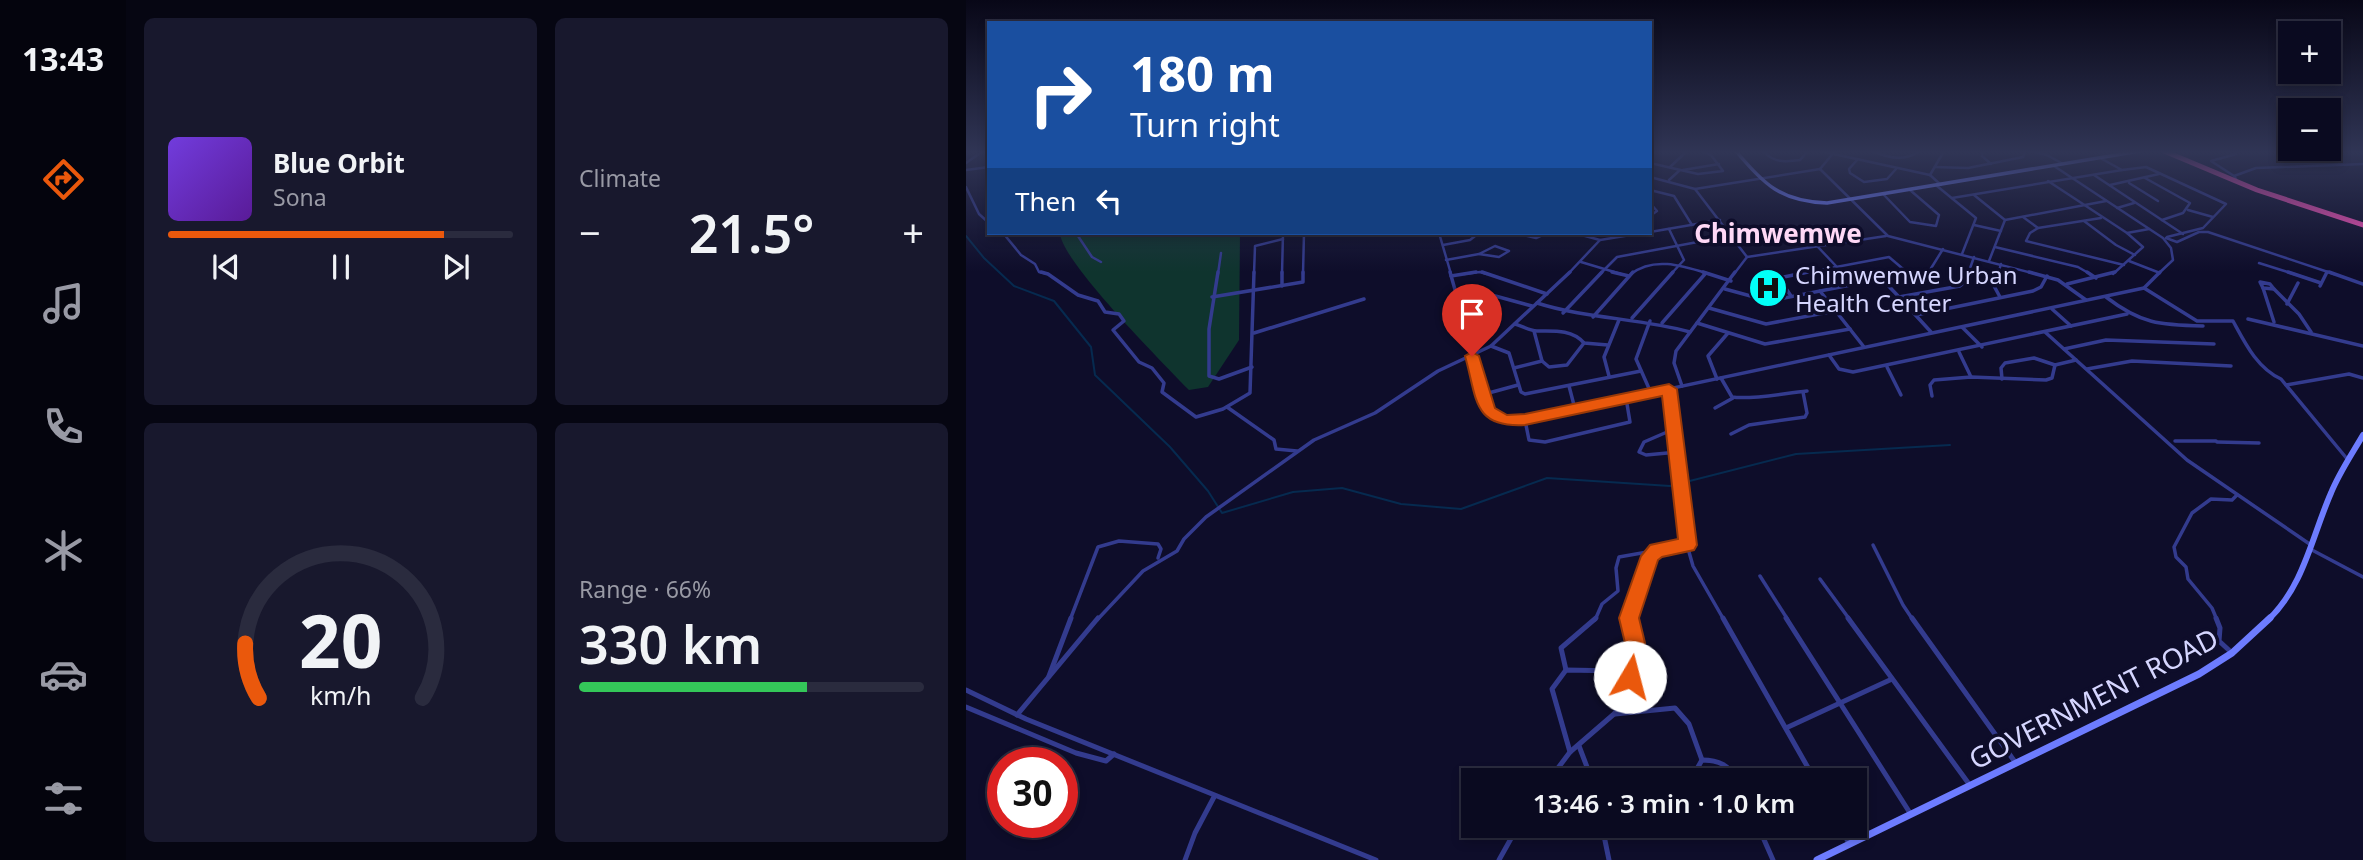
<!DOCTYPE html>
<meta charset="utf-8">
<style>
:root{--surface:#0a0a20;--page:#18182d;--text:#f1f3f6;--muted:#999aa5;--line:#2a2b3e;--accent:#ea580c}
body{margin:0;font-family:"Noto Sans",sans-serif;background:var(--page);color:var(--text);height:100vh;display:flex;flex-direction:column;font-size:26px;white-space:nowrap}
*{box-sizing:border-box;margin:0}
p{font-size:23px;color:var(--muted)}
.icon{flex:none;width:38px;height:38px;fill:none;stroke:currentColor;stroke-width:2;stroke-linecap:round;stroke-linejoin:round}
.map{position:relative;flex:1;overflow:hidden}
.panel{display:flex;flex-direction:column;gap:18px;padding:18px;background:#060612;width:840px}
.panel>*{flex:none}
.hud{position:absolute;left:21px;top:21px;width:665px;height:214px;border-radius:0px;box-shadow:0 4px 10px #0003,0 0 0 2px var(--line);background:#1a4fa0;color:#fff;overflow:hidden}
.fabs{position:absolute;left:1312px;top:21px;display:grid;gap:14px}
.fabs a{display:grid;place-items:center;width:63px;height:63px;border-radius:0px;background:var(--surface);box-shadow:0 4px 10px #0003,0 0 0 2px var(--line);font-size:35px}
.speed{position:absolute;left:21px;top:747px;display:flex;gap:14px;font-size:35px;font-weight:700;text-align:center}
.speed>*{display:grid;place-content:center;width:91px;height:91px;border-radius:50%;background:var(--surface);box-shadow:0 4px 10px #0003,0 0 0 2px var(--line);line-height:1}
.speed .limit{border:10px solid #d22;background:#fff;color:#111}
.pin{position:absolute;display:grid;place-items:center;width:60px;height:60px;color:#fff;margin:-72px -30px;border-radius:50% 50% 50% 0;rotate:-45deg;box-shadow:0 0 7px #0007}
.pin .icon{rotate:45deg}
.me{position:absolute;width:77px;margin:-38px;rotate:8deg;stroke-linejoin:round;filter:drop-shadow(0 0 5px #0008)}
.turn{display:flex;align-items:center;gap:24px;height:147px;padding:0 28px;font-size:32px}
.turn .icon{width:91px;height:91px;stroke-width:2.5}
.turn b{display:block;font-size:49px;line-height:60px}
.then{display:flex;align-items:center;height:66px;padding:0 28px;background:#0003;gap:14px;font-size:26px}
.big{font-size:52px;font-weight:600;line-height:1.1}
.panel .card{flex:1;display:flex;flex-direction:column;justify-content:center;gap:10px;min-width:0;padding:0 24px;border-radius:10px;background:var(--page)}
.panel .dial{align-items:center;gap:0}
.dial svg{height:182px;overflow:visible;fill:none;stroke:var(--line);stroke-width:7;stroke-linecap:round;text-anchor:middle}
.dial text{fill:var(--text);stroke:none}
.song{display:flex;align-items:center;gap:21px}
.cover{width:84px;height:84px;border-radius:10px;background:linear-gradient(135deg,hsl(260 70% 55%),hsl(270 70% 35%))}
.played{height:7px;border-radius:4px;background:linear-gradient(90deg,var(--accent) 80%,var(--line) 80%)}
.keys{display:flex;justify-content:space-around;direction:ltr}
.heat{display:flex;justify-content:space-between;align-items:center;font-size:38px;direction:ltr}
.charge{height:10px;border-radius:5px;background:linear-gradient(90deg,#34c759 66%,var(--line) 0)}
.panel .tiles{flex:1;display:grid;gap:18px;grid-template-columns:repeat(2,1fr)}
.trip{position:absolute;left:495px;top:768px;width:406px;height:70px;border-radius:0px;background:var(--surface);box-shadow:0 4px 10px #0003,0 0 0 2px var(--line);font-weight:600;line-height:70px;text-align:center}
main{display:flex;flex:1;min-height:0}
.menu{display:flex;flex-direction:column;width:126px;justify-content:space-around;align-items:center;background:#04040d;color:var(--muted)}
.menu .icon{width:49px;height:49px}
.menu .active{color:var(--accent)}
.menu b{font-size:32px;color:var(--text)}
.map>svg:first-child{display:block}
.green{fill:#0f342e}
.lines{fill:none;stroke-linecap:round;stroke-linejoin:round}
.stream{stroke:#062a4f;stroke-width:2}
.street-far2{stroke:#333b8e;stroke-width:2.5}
.street-far1{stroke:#333b8e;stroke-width:3.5}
.street{stroke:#333b8e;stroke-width:5}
.secondary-far2{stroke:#6d7cff;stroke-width:3.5}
.secondary-far1{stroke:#6d7cff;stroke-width:6}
.secondary{stroke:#6d7cff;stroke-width:7}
.highway{stroke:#ff51ba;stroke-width:5}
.route{fill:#ea580c;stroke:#983908;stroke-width:2}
.labels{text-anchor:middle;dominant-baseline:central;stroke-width:7;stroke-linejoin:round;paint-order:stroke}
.poi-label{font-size:24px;fill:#d6d6ff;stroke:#0e0d2a;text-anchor:start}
.far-district-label{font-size:26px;font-weight:bold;fill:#ffd8f6;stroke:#0e0d2a}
.near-street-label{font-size:28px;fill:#d6d6ff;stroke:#0e0d2a}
</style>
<main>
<nav class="menu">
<b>13:43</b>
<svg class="icon active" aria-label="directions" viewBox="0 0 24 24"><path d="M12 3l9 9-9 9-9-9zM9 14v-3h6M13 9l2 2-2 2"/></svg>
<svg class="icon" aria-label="music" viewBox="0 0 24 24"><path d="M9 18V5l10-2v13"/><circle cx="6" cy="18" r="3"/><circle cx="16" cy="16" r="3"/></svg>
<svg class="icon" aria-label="phone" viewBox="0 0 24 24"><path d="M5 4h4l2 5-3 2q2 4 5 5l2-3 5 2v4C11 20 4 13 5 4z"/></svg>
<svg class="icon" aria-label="climate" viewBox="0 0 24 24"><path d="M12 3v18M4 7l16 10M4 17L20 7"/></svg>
<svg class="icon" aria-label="car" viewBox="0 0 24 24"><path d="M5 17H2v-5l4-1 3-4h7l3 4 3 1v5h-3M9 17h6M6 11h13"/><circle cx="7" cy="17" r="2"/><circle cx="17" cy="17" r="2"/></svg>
<svg class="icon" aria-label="filters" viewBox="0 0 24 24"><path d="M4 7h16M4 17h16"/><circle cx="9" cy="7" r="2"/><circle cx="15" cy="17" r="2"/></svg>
</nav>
<section class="panel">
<div class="tiles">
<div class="card">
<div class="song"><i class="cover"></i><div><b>Blue Orbit</b><p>Sona</p></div></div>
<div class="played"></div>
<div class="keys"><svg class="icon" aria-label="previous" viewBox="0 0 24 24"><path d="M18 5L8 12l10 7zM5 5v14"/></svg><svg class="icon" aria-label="pause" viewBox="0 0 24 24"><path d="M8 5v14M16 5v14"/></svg><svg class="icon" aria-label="next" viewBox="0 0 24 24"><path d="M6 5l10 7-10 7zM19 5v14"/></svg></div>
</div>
<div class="card"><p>Climate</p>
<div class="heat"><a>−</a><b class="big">21.5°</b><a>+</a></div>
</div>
<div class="card dial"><svg viewBox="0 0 100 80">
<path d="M14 69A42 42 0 1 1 86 69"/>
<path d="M14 69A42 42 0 0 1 8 45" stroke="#ea580c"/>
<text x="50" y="56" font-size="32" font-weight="700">20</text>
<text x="50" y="72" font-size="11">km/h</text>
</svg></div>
<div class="card"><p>Range · 66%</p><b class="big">330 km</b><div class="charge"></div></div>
</div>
</section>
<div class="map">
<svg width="1397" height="860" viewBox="0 0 1397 860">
<rect width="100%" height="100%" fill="#0e0d2a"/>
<path class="green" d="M 94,233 L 274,233 L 273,340 L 242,387 L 223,390 C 198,364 95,261 94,233 Z"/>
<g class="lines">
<polyline class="stream" points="0,236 18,258 48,286 88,301 125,347 129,375 204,447 242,491 256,513 327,492 376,488 435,504 495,509 581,478 704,486 830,454 984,445"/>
<g class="street-far2">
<path d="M 797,151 C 808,163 819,162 834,160 L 842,151"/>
<polyline points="854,151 964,175"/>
<path d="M 907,151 C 922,158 939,162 953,151"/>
<polyline points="1016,151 1016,156 1025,164"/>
<polyline points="1064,151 1081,155 1097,164"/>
<polyline points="891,160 883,169 884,173 898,182 921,179 930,169"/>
<polyline points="0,163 17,151"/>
<polyline points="684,163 732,174 757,171 745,155 736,151"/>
<polyline points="1088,166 1197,238 1205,248 1207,260 1192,274"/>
<polyline points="704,167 721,151"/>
<polyline points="969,167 1002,168 1057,157 1059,151"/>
<polyline points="854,169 922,236 1070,274"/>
<polyline points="854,169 869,151"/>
<polyline points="0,170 23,167"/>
<polyline points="717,170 753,164"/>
<polyline points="1156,170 1180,167 1260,204 1237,228 1201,237"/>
<polyline points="964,175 978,151"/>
<polyline points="964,175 975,185"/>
<polyline points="1128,175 1217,234"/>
<polyline points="1268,176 1245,161 1270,154"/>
<polyline points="684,177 729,189 781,257"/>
<polyline points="1179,178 1224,203 1217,213 1196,220"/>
<polyline points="1270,179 1268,176 1290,168 1397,164"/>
<polyline points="703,180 714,170"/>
<polyline points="1082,181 1161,233 1177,247 1147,274"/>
<polyline points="1163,183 1192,201"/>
<polyline points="1144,185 1193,174"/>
<polyline points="971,186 1010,218 996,254"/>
<polyline points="0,187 13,214 23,223"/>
<polyline points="729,189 854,169"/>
<polyline points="684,190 708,196 726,225"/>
<polyline points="918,195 944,222 970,226 973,215 944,190"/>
<polyline points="1008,195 1039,220 1023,261"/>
<polyline points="986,198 1156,170 1136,159"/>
<polyline points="684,203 691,211 684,216"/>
<polyline points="1151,208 1168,203"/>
<polyline points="1222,210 1247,217"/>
<polyline points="1057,217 1072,228"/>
<polyline points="1135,218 1072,228 1064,233 1060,241 1158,265"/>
<polyline points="1039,220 1140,201"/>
<polyline points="1118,221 1150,245 1169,255"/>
<polyline points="1008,225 1035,231"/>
<polyline points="703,229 718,260 705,274"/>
<polyline points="684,232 754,220"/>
<polyline points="37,233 55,255 69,264 73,272 82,274"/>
<polyline points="110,233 126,257 135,262"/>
<polyline points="473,233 485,274"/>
<polyline points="549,233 570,238 581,233"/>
<polyline points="608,233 634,240 677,233"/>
<polyline points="1161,233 1183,229"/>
<polyline points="1200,238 1211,242 1233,232 1242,232 1368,274"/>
<polyline points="477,245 504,240 513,233"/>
<polygon points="529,246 543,251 533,257 513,254"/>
<polyline points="852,247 870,266"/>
<polyline points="1029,247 1112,267 1124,274"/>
<polyline points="480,260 513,254"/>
<polyline points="1163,261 1194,273"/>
<polyline points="615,262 655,274"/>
<polyline points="1293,263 1328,274"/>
<polyline points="252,274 255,253"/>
<polyline points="288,274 289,246 317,239"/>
<polyline points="316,274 317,233"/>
<polyline points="337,274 338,233"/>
<polyline points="498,274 514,272 521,274"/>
<polyline points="602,274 634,240"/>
<polyline points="634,274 651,257 764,236"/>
<path d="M 665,274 C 688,256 717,266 743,274"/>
<polyline points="768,274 781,257 920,236"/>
<polyline points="833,274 923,257 943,274"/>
<polyline points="942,274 964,270 977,249"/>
<polyline points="1002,274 1008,257"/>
<polyline points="1032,274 1035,264"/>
</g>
<g class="street-far1">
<polyline points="75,272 82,274 112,295 132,301 139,312 153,314 158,321 147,330 173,362 186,368 198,383 196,392 230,417 257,409 284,393 288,272"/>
<polyline points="252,272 243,329 243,376 253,379 286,367"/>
<polyline points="484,272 523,410 538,421 552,421 1178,288 1194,272"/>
<polyline points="516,272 581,294"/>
<polyline points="646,272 663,276"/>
<polyline points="737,272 765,281"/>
<polyline points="1032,272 1028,286 1034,297"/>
<polyline points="1063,272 1092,280 1120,300"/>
<polyline points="1121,272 1130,278"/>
<polyline points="1322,272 1355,283"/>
<polyline points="1363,272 1397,284"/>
<polyline points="485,276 510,272"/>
<polyline points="916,279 933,297 994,286 999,282 1002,272"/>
<polygon points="1294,282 1304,284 1308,289 1297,288"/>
<polyline points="1101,284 1149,272"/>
<polyline points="316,286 316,272"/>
<polyline points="1354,286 1361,272"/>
<path d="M 1178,288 L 1231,321 L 1267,321 C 1279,343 1291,368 1315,379 L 1382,460"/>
<polyline points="1297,288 1308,322"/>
<polyline points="759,289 803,301 951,272"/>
<polyline points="1308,289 1333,314 1345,332"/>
<polyline points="854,291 898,347"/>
<polyline points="490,294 511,291 566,306"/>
<polyline points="825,296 813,278 842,272"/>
<polyline points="246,297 337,282 337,272"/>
<polyline points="933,297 965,332"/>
<path d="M 1140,297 C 1175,324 1194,325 1237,326"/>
<path d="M 571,303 C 621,319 674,318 724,332"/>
<polyline points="1321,304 1332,283"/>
<polyline points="743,308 800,324 869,311"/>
<polyline points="1086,309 1105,326"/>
<polyline points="597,313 636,272"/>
<polyline points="950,315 1067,291 1075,287 1081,276"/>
<polyline points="627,317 667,272"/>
<polyline points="666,318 707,272"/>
<polyline points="1282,319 1397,346"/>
<polyline points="684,321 670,359 685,393"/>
<polyline points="696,323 739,274"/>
<polyline points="731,323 799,344 884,329"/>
<path d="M 549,324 C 556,326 564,331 571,331 C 587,331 606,329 618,343 L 642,345"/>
<polyline points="996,327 1016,347"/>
<polyline points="568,331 576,361 583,367 601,365 618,343"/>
<polyline points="1079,332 1221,460 1345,545"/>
<polyline points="288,333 398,299"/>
<polyline points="525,346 543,353 555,392 559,394 675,371"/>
<polyline points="1098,349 1140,340 1248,344"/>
<polyline points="993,352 1005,377"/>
<polyline points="863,355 873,369 887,372 1161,314"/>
<polyline points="921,367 935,395"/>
<polyline points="548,368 576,361"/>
<polyline points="1121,369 1166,361 1265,366"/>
<polyline points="643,376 638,357 653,320"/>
<path d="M 755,378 L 766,397 C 786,400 819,393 841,391"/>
<polyline points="751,379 742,356 762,333"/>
<polyline points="1036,379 1035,368 1039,363 1068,358 1089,365 1110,360"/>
<polyline points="1320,385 1383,374 1397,378"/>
<polyline points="603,386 609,409"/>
<polyline points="716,386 708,363 710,351 769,272"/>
<polyline points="703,390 721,545 727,566 758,620"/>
<polyline points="519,394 552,385"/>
<polyline points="966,396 964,385 968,380 1005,377 1080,380 1086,378 1089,365"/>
<polyline points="261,407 308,440 310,449 331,451"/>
<polyline points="749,408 767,398"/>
<polyline points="559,420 563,440 579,442 664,422 660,398"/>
<polyline points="708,429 678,442 673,452 680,455 712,452"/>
<polyline points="765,434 783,425 839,417 841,413 837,392"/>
<polyline points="1209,441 1250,441"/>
<polyline points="1251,442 1293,443"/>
<polyline points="907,545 937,605 947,620"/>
<polyline points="1346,550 1397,577"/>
<polyline points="794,576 822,620"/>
<polyline points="854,579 884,620"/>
<polyline points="104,620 132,547 153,541 192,544 195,549 192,558"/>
<polyline points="131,620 177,571 211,551 218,539 240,517 348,440 409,413 472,371 525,346 604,272"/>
<polyline points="629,620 636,604 652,591 650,568 653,557 721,545"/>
<polyline points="663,620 682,561 691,550"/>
<polyline points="1251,620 1246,608 1222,579 1220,567 1210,557 1208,547 1226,513 1245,499 1266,500 1271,495"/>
</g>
<g class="street">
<polyline points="757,618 849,780"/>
<polyline points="820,618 944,813"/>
<polyline points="882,618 1003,784"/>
<polyline points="946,618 1049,762"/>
<polyline points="1250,618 1254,628 1253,641 1265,652"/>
<polyline points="600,670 595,648 630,618"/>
<polyline points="83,676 105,618"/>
<polyline points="0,690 60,719 410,860"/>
<polyline points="0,707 110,753 140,761 148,754"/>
<polyline points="649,714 709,708 723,724 736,760"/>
<polyline points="51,715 132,618"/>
<polyline points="820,728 926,679"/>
<polyline points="613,746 626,780"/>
<polyline points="604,752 586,689 600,670 654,671 663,674"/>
<polyline points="583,780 604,752 648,714 658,700 664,683 663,661 669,647 664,618"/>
<polyline points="651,780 669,780"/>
<path d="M 716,780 L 728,774 L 736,760 C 753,760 763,765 771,780"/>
<polyline points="636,826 643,860"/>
<polyline points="792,826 807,860"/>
<polyline points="873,826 883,843"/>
<polyline points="219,860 229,833 248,797"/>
<polyline points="533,860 552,826"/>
</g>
<path class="secondary-far2" d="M 770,151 C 798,185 815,201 861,203 L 1174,151"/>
<path class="secondary-far1" d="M 1302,620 C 1338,586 1346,536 1365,493 C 1373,473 1386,454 1397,435"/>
<polyline class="secondary" points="851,860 1233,674 1266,653 1304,618"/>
<polyline class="highway" points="1198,151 1291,190 1397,225"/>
</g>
<linearGradient id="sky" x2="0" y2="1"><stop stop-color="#080717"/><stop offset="0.56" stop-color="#303555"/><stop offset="1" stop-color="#303555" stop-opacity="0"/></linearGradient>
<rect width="1397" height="272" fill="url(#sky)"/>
<path class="route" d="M 506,352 L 513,356 L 529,408 L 541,415 L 559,414 L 703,384 L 711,389 L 731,545 L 728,550 L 696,557 L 692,560 L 673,618 L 679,643 L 673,661 L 675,677 L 672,684 L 664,687 L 657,684 L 653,661 L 659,643 L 653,618 L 675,556 L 684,545 L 712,539 L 696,396 L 559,425 C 506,428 511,398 499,356 Z"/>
<defs>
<symbol id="hospital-disc" viewBox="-11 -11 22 22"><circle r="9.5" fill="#02fff8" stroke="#0e0d2a"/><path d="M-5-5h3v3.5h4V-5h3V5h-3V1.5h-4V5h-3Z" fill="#111"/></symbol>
</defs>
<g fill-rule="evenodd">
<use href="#hospital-disc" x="780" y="266" width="44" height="44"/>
</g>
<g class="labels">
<g class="poi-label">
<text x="829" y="274">Chimwemwe Urban<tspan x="829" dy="28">Health Center</tspan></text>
</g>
<g class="far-district-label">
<text x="812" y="233">Chimwemwe</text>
</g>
<g class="near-street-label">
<text transform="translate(1127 698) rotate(-27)">GOVERNMENT ROAD</text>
</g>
</g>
</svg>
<div class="fabs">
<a>+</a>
<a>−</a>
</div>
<div class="speed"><div class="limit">30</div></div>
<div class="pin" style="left:506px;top:356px;background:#d93025"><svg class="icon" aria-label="arrive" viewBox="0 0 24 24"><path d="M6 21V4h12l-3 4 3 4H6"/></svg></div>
<svg class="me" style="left:664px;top:677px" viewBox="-20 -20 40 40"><circle r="19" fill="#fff"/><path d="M0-13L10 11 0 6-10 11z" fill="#ea580c"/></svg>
<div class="trip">13:46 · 3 min · 1.0 km</div>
<div class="hud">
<div class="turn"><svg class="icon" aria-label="right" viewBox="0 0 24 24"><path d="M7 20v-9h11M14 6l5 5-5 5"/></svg><div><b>180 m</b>Turn right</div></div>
<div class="then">Then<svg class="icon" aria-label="left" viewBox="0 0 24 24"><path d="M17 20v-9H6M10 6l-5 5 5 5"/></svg></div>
</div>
</div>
</main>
